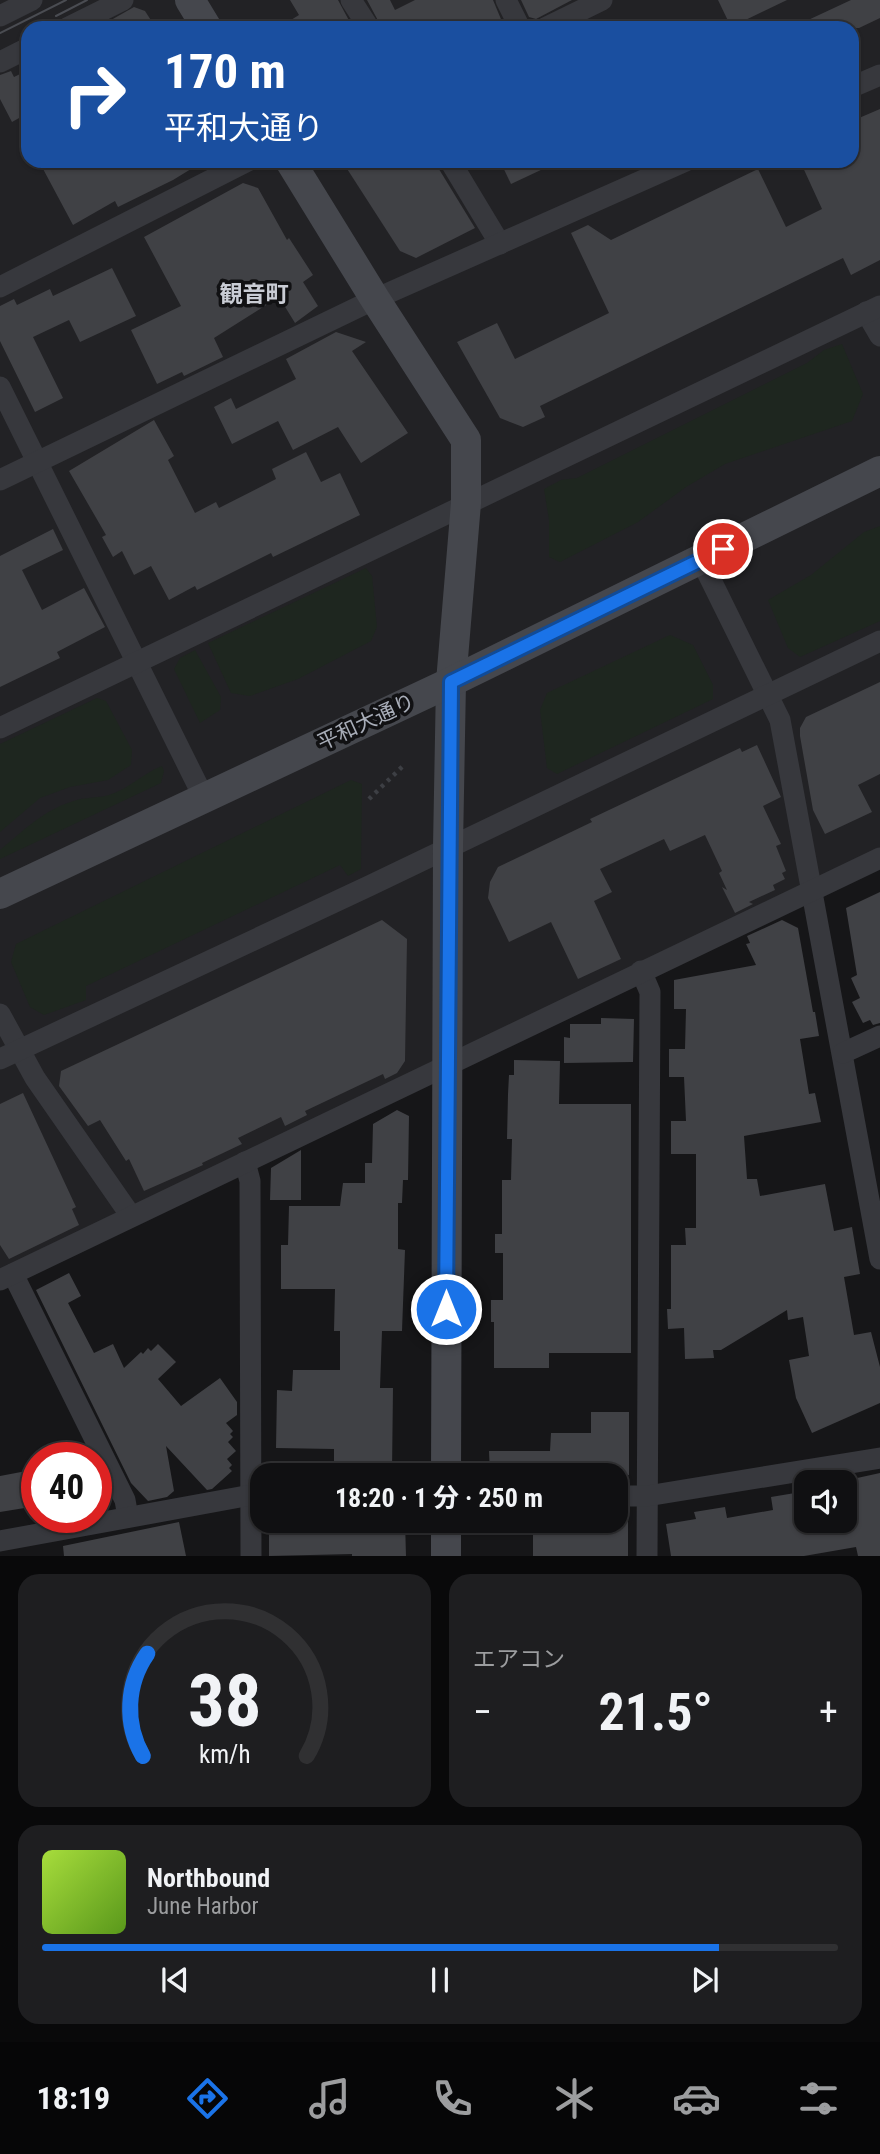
<!DOCTYPE html>
<html lang="ja">
<meta charset="utf-8">
<style>
:root{--surface:#101012;--page:#1e1e20;--text:#f1f3f6;--muted:#9c9d9f;--line:#303032;--accent:#1a73e8}
body{margin:0;font-family:"Roboto Condensed","Noto Sans JP",sans-serif;background:var(--page);color:var(--text);height:100vh;display:flex;flex-direction:column;font-size:26px;white-space:nowrap}
*{box-sizing:border-box;margin:0}
p{font-size:23px;color:var(--muted)}
.icon{flex:none;width:38px;height:38px;fill:none;stroke:currentColor;stroke-width:2;stroke-linecap:round;stroke-linejoin:round}
.map{position:relative;height:1556px;overflow:hidden}
.drawer{display:flex;flex-direction:column;gap:18px;padding:18px;background:#09090a;flex:1}
.drawer>*{flex:none}
.top-card{position:absolute;left:21px;top:21px;width:838px;height:147px;border-radius:21px;box-shadow:0 2px 5px #0004,0 0 0 2px var(--line);background:#1a4fa0;color:#fff;overflow:hidden}
.controls{position:absolute;left:794px;top:1470px;display:grid;gap:14px}
.controls a{display:grid;place-items:center;width:63px;height:63px;border-radius:14px;background:var(--surface);box-shadow:0 2px 5px #0004,0 0 0 2px var(--line);font-size:35px}
.speed{position:absolute;left:21px;top:1442px;display:flex;gap:14px;font-size:35px;font-weight:700;text-align:center}
.speed>*{display:grid;place-content:center;width:91px;height:91px;border-radius:50%;background:var(--surface);box-shadow:0 2px 5px #0004,0 0 0 2px var(--line);line-height:1}
.speed .limit{border:10px solid #d22;background:#fff;color:#111}
.pin{position:absolute;display:grid;place-items:center;width:60px;height:60px;color:#fff;margin:-30px;border:4px solid #fff;border-radius:50%;box-shadow:0 2px 7px #0007}
.me{position:absolute;width:77px;margin:-38px;rotate:0deg;stroke-linejoin:round;filter:drop-shadow(0 0 5px #0008)}
.turn{display:flex;align-items:center;gap:24px;height:147px;padding:0 28px;font-size:32px}
.turn .icon{width:91px;height:91px;stroke-width:2.5}
.turn b{display:block;font-size:49px;line-height:60px}
.big{font-size:52px;font-weight:700;line-height:1.1}
.drawer .tile{flex:1;display:flex;flex-direction:column;justify-content:center;gap:10px;min-width:0;padding:0 24px;border-radius:21px;background:var(--page)}
.drawer .dial{align-items:center;gap:0}
.dial svg{height:182px;overflow:visible;fill:none;stroke:var(--line);stroke-width:7;stroke-linecap:round;text-anchor:middle}
.dial text{fill:var(--text);stroke:none}
.song{display:flex;align-items:center;gap:21px}
.cover{width:84px;height:84px;border-radius:10px;background:linear-gradient(135deg,hsl(80 70% 55%),hsl(90 70% 35%))}
.played{height:7px;border-radius:4px;background:linear-gradient(90deg,var(--accent) 85%,var(--line) 85%)}
.keys{display:flex;justify-content:space-around;direction:ltr}
.heat{display:flex;justify-content:space-between;align-items:center;font-size:38px;direction:ltr}
.drawer .tiles{flex:1;display:grid;gap:18px;grid-template-columns:1fr 1fr}
.tile:last-child{grid-column:span 2}
.trip{position:absolute;left:250px;top:1463px;width:378px;height:70px;border-radius:21px;background:var(--surface);box-shadow:0 2px 5px #0004,0 0 0 2px var(--line);font-weight:700;line-height:70px;text-align:center}
.tabs{display:flex;height:112px;justify-content:space-around;align-items:center;background:#060607;color:var(--muted)}
.tabs .icon{width:49px;height:49px}
.tabs .current{color:var(--accent)}
.tabs b{font-size:32px;color:var(--text)}
.map>svg:first-child{display:block}
.built{fill:#222225;fill-rule:evenodd}
.green{fill:#1e261f}
.building{fill:#404145}
.lines{fill:none;stroke-linecap:round;stroke-linejoin:round}
.path{stroke:#3d3f44;stroke-width:4.5;stroke-dasharray:3.5 5;stroke-linecap:butt}
.street{stroke:#37383d;stroke-width:21}
.secondary{stroke:#45474d;stroke-width:30}
.tram{stroke:#4a4c52;stroke-width:2}
.route-casing{stroke:#114b97;stroke-width:18}
.route{stroke:#1a73e8;stroke-width:12}
.labels{text-anchor:middle;dominant-baseline:central;stroke-width:7;stroke-linejoin:round;paint-order:stroke}
.street-label{font-size:21px;fill:#a8adb8;stroke:#111113}
.neighbourhood-label{font-size:23px;font-weight:bold;fill:#c9ccd4;stroke:#111113}
</style>
<div class="map">
<svg width="880" height="1556" viewBox="0 0 880 1556">
<rect width="100%" height="100%" fill="#161618"/>
<path class="built" d="M 0,0 L 880,0 L 880,856 L 0,1276 ZM 28,28 L 852,28 L 852,161 L 28,161 Z"/>
<g class="green">
<polygon points="842,344 863,394 852,421 725,464 686,487 638,522 560,562 549,557 549,520 544,489 561,480 577,478 807,363 824,350"/>
<polygon points="880,526 880,621 800,657 788,648 768,600 811,575 864,532"/>
<polygon points="366,568 372,576 377,627 371,641 298,679 250,696 231,693 208,643"/>
<polygon points="670,635 693,645 713,685 713,699 557,774 547,768 540,710 547,693"/>
<polygon points="195,650 221,697 220,710 200,723 174,669 180,658"/>
<polygon points="97,698 106,701 132,750 131,765 108,780 70,787 40,798 0,832 0,744"/>
<path d="M 162,766 L 164,771 L 161,783 L 0,859 L 0,850 C 24,830 46,808 77,800 C 87,797 99,798 109,795 C 129,789 143,773 162,766 Z"/>
<polygon points="351,780 362,784 361,869 348,876 340,865 86,986 86,1000 44,1015 30,1007 11,962 16,944"/>
</g>
<g class="building">
<polygon points="290,0 338,0 353,28 278,28 299,15"/>
<polygon points="367,0 390,0 395,10 415,0 493,0 503,24 496,28 382,28"/>
<polygon points="521,0 572,0 536,19 529,17"/>
<polygon points="718,0 787,0 731,27"/>
<polygon points="851,0 880,0 880,18 859,28 791,28"/>
<polygon points="134,7 145,11 156,28 97,28"/>
<polygon points="28,70 28,113 12,122 0,99 0,75 11,71 14,77"/>
<polygon points="880,109 880,260 851,275 843,258 540,406 545,417 523,427 500,418 457,342 497,323 515,359 609,313 571,233 588,225 611,240 758,169 786,227 822,209 800,161 852,161 852,121"/>
<polygon points="53,161 204,161 173,180 118,207 115,201 73,225 42,167"/>
<polygon points="342,161 434,161 475,228 416,258 400,251"/>
<polygon points="500,161 560,161 511,184"/>
<polygon points="243,183 258,188 287,240 289,238 313,275 303,282 318,306 295,323 279,297 214,338 223,357 184,376 182,372 157,384 131,330 181,306 144,237"/>
<polygon points="112,268 136,316 80,342 69,320 33,337 63,398 35,412 0,341 0,306 14,299 17,305 50,289 53,296"/>
<polygon points="336,332 366,342 352,351 408,433 361,463 338,427 293,450 278,421 232,444 214,407 231,398 236,409 296,379 286,359"/>
<polygon points="154,420 174,456 168,460 195,513 216,502 219,508 276,479 272,469 306,452 321,482 340,473 360,515 273,557 271,553 197,590 195,586 169,600 151,566 134,575 122,551 113,557 102,537 106,535 69,471"/>
<polygon points="53,529 63,550 22,570 42,610 84,588 105,627 57,652 60,658 0,687 0,556"/>
<polygon points="880,682 880,774 858,785 872,812 825,834 813,810 800,736 800,728 806,717"/>
<polygon points="757,745 781,797 763,806 781,844 776,846 786,871 782,873 785,879 773,885 775,890 749,902 753,904 735,913 722,887 727,890 719,873 722,871 705,835 670,851 664,839 600,869 612,892 594,901 621,959 578,979 551,922 509,942 488,898 490,882 498,867 592,822 590,819 740,748 742,752"/>
<polygon points="880,892 880,1023 873,1025 870,1020 863,1023 852,1002 860,998 851,978 857,975 846,908"/>
<polygon points="382,920 407,939 405,1061 397,1073 385,1079 383,1074 305,1111 307,1115 285,1126 281,1117 238,1138 242,1144 202,1163 203,1165 144,1191 129,1159 126,1161 100,1120 88,1126 59,1086 61,1071"/>
<polygon points="782,920 798,928 813,1012 815,1012 819,1036 800,1039 809,1094 815,1093 821,1122 744,1136 747,1179 757,1179 760,1196 825,1184 834,1231 852,1227 860,1274 844,1277 854,1335 871,1332 880,1367 880,1403 812,1433 796,1398 789,1360 809,1356 803,1317 788,1320 787,1310 721,1350 713,1350 714,1358 685,1359 684,1328 668,1329 667,1309 671,1309 671,1245 686,1245 685,1228 696,1228 696,1154 671,1154 671,1121 686,1121 684,1077 669,1077 669,1049 685,1049 686,1009 674,1009 674,980 756,965 746,944 750,943 747,936"/>
<polygon points="601,1018 634,1019 633,1062 564,1063 564,1037 570,1038 570,1024 601,1024"/>
<polygon points="514,1060 560,1061 559,1104 631,1104 631,1353 549,1353 549,1368 494,1368 494,1322 491,1322 491,1300 503,1300 503,1253 495,1253 495,1234 502,1234 502,1180 511,1180 512,1139 507,1139 508,1094 509,1075 514,1075"/>
<polygon points="23,1093 76,1207 72,1209 79,1225 9,1259 0,1245 0,1104"/>
<polygon points="397,1110 409,1116 408,1180 403,1180 402,1203 398,1203 398,1249 405,1250 402,1331 382,1331 380,1388 393,1388 392,1472 363,1472 363,1475 334,1475 334,1449 276,1448 277,1390 292,1391 293,1370 340,1370 340,1331 334,1331 335,1289 281,1289 281,1245 288,1245 289,1206 340,1206 343,1183 365,1183 365,1163 372,1163 373,1124"/>
<polygon points="301,1150 301,1200 270,1200 271,1168"/>
<polygon points="69,1273 81,1296 68,1303 94,1353 113,1344 124,1368 141,1352 143,1354 148,1348 151,1351 158,1344 176,1362 158,1379 181,1406 220,1378 237,1402 237,1415 226,1423 233,1431 230,1434 233,1437 228,1442 236,1451 227,1459 232,1465 229,1468 232,1471 212,1489 207,1490 166,1446 174,1491 167,1497 148,1501 131,1483 36,1290"/>
<polygon points="591,1412 629,1412 629,1475 490,1475 489,1451 550,1451 551,1433 591,1433"/>
<polygon points="37,1469 37,1506 0,1512 0,1476"/>
<polygon points="880,1473 880,1556 858,1556 856,1547 804,1556 671,1556 666,1524 696,1519 694,1512 725,1507 727,1518 773,1510 771,1497 801,1492 803,1505 807,1504 807,1521 845,1521 845,1513 854,1511 848,1480"/>
<polygon points="269,1521 405,1521 406,1556 352,1556 352,1554 269,1556"/>
<polygon points="571,1521 628,1521 628,1556 533,1556 533,1531 571,1530"/>
<polygon points="179,1522 186,1556 64,1556 63,1546"/>
</g>
<g class="lines">
<polyline class="path" points="369,799 404,765"/>
<g class="street">
<polyline points="351,0 369,28"/>
<polyline points="506,0 520,28"/>
<polyline points="0,16 32,0"/>
<polyline points="67,28 123,0"/>
<polyline points="545,28 602,0"/>
<polyline points="0,62 28,48"/>
<polyline points="852,87 880,75"/>
<polyline points="450,161 500,244"/>
<polyline points="0,287 248,161"/>
<polyline points="866,312 880,336"/>
<polyline points="0,387 204,798"/>
<polyline points="0,480 375,299 686,161"/>
<polyline points="701,560 780,720 880,1259"/>
<polyline points="0,728 880,306"/>
<polyline points="641,971 650,992 647,1556"/>
<polyline points="0,1014 35,1078 131,1216"/>
<polyline points="843,1053 880,1036"/>
<polyline points="0,1059 369,886 880,641"/>
<polyline points="245,1162 250,1181 251,1556"/>
<polyline points="13,1274 125,1500 128,1517"/>
<polyline points="0,1280 880,858"/>
<polyline points="616,1496 647,1496 880,1458"/>
<polyline points="0,1541 251,1495 262,1495"/>
</g>
<g class="secondary">
<polyline points="190,0 207,28"/>
<polyline points="290,161 375,299 466,440 466,503 451,682 448,847 446,1475"/>
<polyline points="0,894 451,682 880,471"/>
<polyline points="446,1521 446,1556"/>
</g>
<g class="tram">
<polyline points="56,16 87,0"/>
<polyline points="0,33 66,0"/>
</g>
</g>
<g class="lines">
<defs>
<polyline id="route" points="446,1309 451,682 723,549"/>
</defs>
<use href="#route" class="route-casing"/>
<use href="#route" class="route"/>
</g>
<g class="labels">
<g class="street-label">
<text transform="translate(366 722) rotate(-25)">平和大通り</text>
</g>
<g class="neighbourhood-label">
<text x="254" y="294">観音町</text>
</g>
</g>
</svg>
<div class="controls">
<a><svg class="icon" aria-label="sound" viewBox="0 0 24 24"><path d="M4 9h4l5-4v14l-5-4H4zM17 9q2 3 0 6"/></svg></a>
</div>
<div class="speed"><div class="limit">40</div></div>
<div class="pin" style="left:723px;top:549px;background:#d93025"><svg class="icon" aria-label="arrive" viewBox="0 0 24 24"><path d="M6 21V4h12l-3 4 3 4H6"/></svg></div>
<svg class="me" style="left:446px;top:1309px" viewBox="-20 -20 40 40"><circle r="17" fill="#1a73e8" stroke="#fff" stroke-width="3"/><path d="M0-11L8 9 0 5-8 9z" fill="#fff"/></svg>
<div class="trip">18:20 · 1 分 · 250 m</div>
<div class="top-card">
<div class="turn"><svg class="icon" aria-label="right" viewBox="0 0 24 24"><path d="M7 20v-9h11M14 6l5 5-5 5"/></svg><div><b>170 m</b>平和大通り</div></div>
</div>
</div>
<section class="drawer">
<div class="tiles">
<div class="tile dial"><svg viewBox="0 0 100 80">
<path d="M14 69A42 42 0 1 1 86 69"/>
<path d="M14 69A42 42 0 0 1 16 24" stroke="#1a73e8"/>
<text x="50" y="56" font-size="32" font-weight="700">38</text>
<text x="50" y="72" font-size="11">km/h</text>
</svg></div>
<div class="tile"><p>エアコン</p>
<div class="heat"><a>−</a><b class="big">21.5°</b><a>+</a></div>
</div>
<div class="tile">
<div class="song"><i class="cover"></i><div><b>Northbound</b><p>June Harbor</p></div></div>
<div class="played"></div>
<div class="keys"><svg class="icon" aria-label="previous" viewBox="0 0 24 24"><path d="M18 5L8 12l10 7zM5 5v14"/></svg><svg class="icon" aria-label="pause" viewBox="0 0 24 24"><path d="M8 5v14M16 5v14"/></svg><svg class="icon" aria-label="next" viewBox="0 0 24 24"><path d="M6 5l10 7-10 7zM19 5v14"/></svg></div>
</div>
</div>
</section>
<nav class="tabs">
<b>18:19</b>
<svg class="icon current" aria-label="directions" viewBox="0 0 24 24"><path d="M12 3l9 9-9 9-9-9zM9 14v-3h6M13 9l2 2-2 2"/></svg>
<svg class="icon" aria-label="music" viewBox="0 0 24 24"><path d="M9 18V5l10-2v13"/><circle cx="6" cy="18" r="3"/><circle cx="16" cy="16" r="3"/></svg>
<svg class="icon" aria-label="phone" viewBox="0 0 24 24"><path d="M5 4h4l2 5-3 2q2 4 5 5l2-3 5 2v4C11 20 4 13 5 4z"/></svg>
<svg class="icon" aria-label="climate" viewBox="0 0 24 24"><path d="M12 3v18M4 7l16 10M4 17L20 7"/></svg>
<svg class="icon" aria-label="car" viewBox="0 0 24 24"><path d="M5 17H2v-5l4-1 3-4h7l3 4 3 1v5h-3M9 17h6M6 11h13"/><circle cx="7" cy="17" r="2"/><circle cx="17" cy="17" r="2"/></svg>
<svg class="icon" aria-label="filters" viewBox="0 0 24 24"><path d="M4 7h16M4 17h16"/><circle cx="9" cy="7" r="2"/><circle cx="15" cy="17" r="2"/></svg>
</nav>
